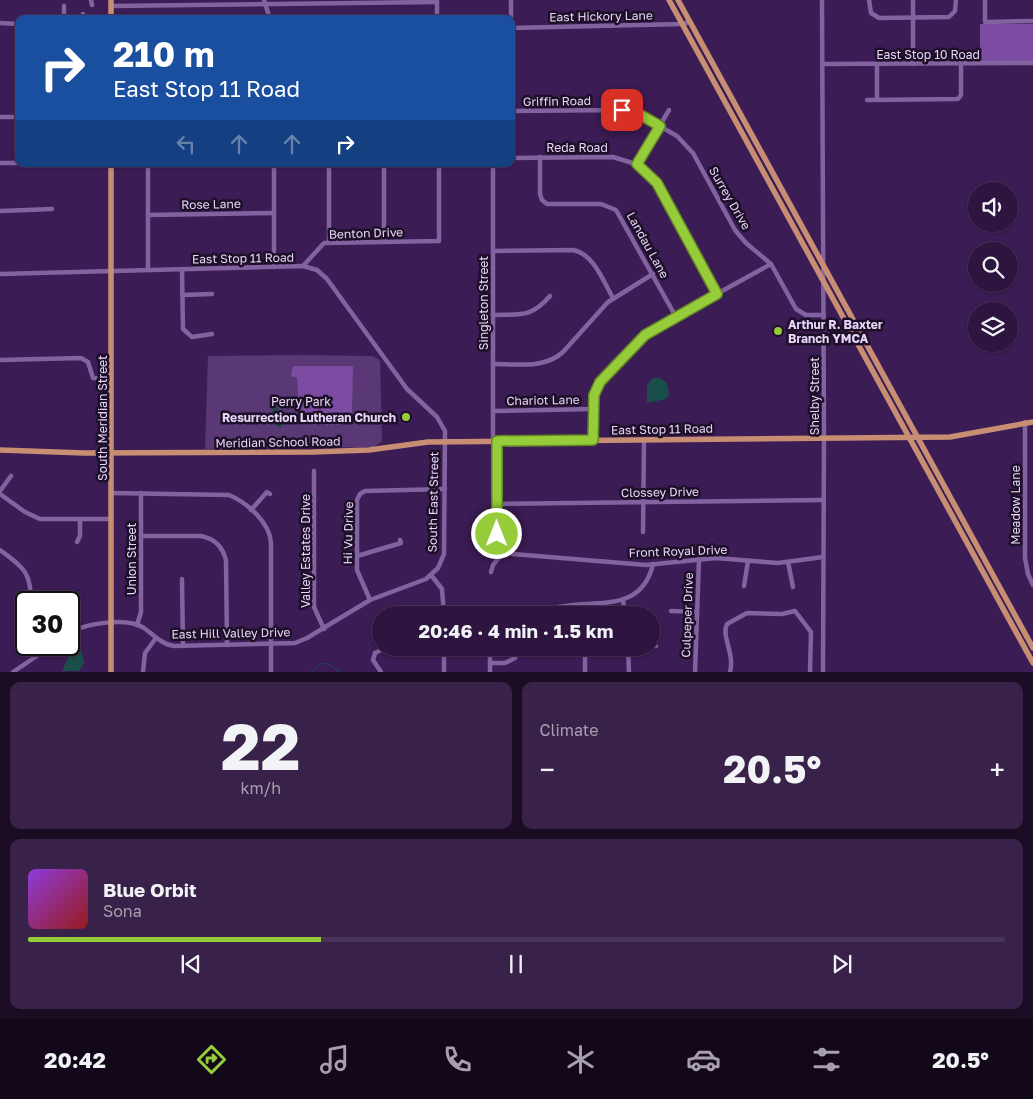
<!DOCTYPE html>
<meta charset="utf-8">
<style>
:root{--surface:#2d153f;--page:#39224a;--text:#f1f3f6;--muted:#a79fb0;--line:#483459;--accent:#96cc3a}
body{margin:0;font-family:"Golos Text",sans-serif;background:var(--page);color:var(--text);height:100vh;display:flex;flex-direction:column;font-size:19px;white-space:nowrap}
*{box-sizing:border-box;margin:0}
p{font-size:16px;color:var(--muted)}
.icon{flex:none;width:28px;height:28px;fill:none;stroke:currentColor;stroke-width:2;stroke-linecap:round;stroke-linejoin:round}
.map{position:relative;height:672px;overflow:hidden}
.side{display:flex;flex-direction:column;gap:10px;padding:10px;background:#190c23;flex:1}
.side>*{flex:none}
.banner{position:absolute;left:15px;top:15px;width:500px;height:152px;border-radius:10px;box-shadow:0 1px 4px #0004,0 0 0 1px var(--line);background:#1a4fa0;color:#fff;overflow:hidden}
.controls{position:absolute;left:968px;top:182px;display:grid;gap:10px}
.controls a{display:grid;place-items:center;width:50px;height:50px;border-radius:50%;background:var(--surface);box-shadow:0 1px 4px #0004,0 0 0 1px var(--line);font-size:25px}
.speed{position:absolute;left:15px;top:591px;display:flex;gap:10px;font-size:25px;font-weight:700;text-align:center}
.speed>*{display:grid;place-content:center;width:65px;height:65px;border-radius:50%;background:var(--surface);box-shadow:0 1px 4px #0004,0 0 0 1px var(--line);line-height:1}
.speed .limit{border:2px solid #111;border-radius:8px;background:#fff;color:#111}
.pin{position:absolute;display:grid;place-items:center;width:42px;height:42px;color:#fff;margin:-21px;border-radius:10px;box-shadow:0 2px 8px #0006}
.me{position:absolute;width:55px;margin:-28px;rotate:0deg;stroke-linejoin:round;filter:drop-shadow(0 0 4px #0008)}
.turn{display:flex;align-items:center;gap:18px;height:105px;padding:0 15px;font-size:22px}
.turn .icon{width:65px;height:65px;stroke-width:2.5}
.turn b{display:block;font-size:35px;line-height:42px}
.lanes{display:flex;align-items:center;height:48px;padding:0 15px;background:#0003;justify-content:center;gap:25px;direction:ltr}
.lanes .off{opacity:.35}
.big{font-size:38px;font-weight:700;line-height:1.1}
.side .widget{flex:1;display:flex;flex-direction:column;justify-content:center;gap:8px;min-width:0;padding:0 18px;border-radius:10px;background:var(--page)}
.side .dial{align-items:center;gap:0}
.dial b{font-size:65px;line-height:1}
.song{display:flex;align-items:center;gap:15px}
.cover{width:60px;height:60px;border-radius:8px;background:linear-gradient(135deg,hsl(270 70% 55%),hsl(0 70% 35%))}
.played{height:5px;border-radius:2px;background:linear-gradient(90deg,var(--accent) 30%,var(--line) 30%)}
.keys{display:flex;justify-content:space-around;direction:ltr}
.heat{display:flex;justify-content:space-between;align-items:center;font-size:28px;direction:ltr}
.side .tiles{flex:1;display:grid;gap:10px;grid-template-columns:1fr 1fr}
.widget:last-child{grid-column:span 2}
.trip{position:absolute;left:372px;top:606px;width:288px;height:50px;border-radius:25px;background:var(--surface);box-shadow:0 1px 4px #0004,0 0 0 1px var(--line);font-weight:700;line-height:50px;text-align:center}
.tab-bar{display:flex;height:80px;justify-content:space-around;align-items:center;background:#120819;color:var(--muted)}
.tab-bar .icon{width:35px;height:35px}
.tab-bar .selected{color:var(--accent)}
.tab-bar b{font-size:22px;color:var(--text)}
.map>svg:first-child{display:block}
.green{fill:#5a3875}
.forest{fill:#7b4ca1}
.water{fill:#1a4e4a}
.lines{fill:none;stroke-linecap:round;stroke-linejoin:round}
.stream{stroke:#1a4e4a;stroke-width:1}
.minor{stroke:#8362a0;stroke-width:4.5}
.major{stroke:#c78e73;stroke-width:5.5}
.route-casing{stroke:#628526;stroke-width:12}
.route{stroke:#96cc3a;stroke-width:9}
.poi-dot{fill:#96cc3a;stroke:#1d0f28;stroke-width:2}
.labels{text-anchor:middle;dominant-baseline:central;stroke-width:5;stroke-linejoin:round;paint-order:stroke}
.street-label{font-size:12px;fill:#e6d5f8;stroke:#1d0f28}
.poi-label{font-size:12px;font-weight:bold;fill:#e6d5f8;stroke:#1d0f28;text-anchor:start}
.park-label{font-size:12px;fill:#e8ddf4;stroke:#1d0f28}
</style>
<div class="map">
<svg width="1033" height="672" viewBox="0 0 1033 672">
<rect width="100%" height="100%" fill="#3c1c54"/>
<polygon class="green" points="301,355 372,356 380,360 382,441 374,447 205,449 208,356"/>
<g class="forest">
<rect x="980" y="24" width="53" height="37"/>
<polygon points="293,366 353,366 352,411 346,425 300,425 297,378 291,376"/>
</g>
<g class="water">
<polygon points="653,378 660,378 667,383 669,395 666,399 647,403 647,385"/>
<polygon points="274,404 278,406 279,414 287,419 280,428 271,422"/>
<polygon points="73,647 81,649 84,663 79,671 62,671"/>
</g>
<g class="lines">
<path class="stream" d="M 311,672 C 324,660 325,661 339,672"/>
<g class="minor">
<polyline points="91,0 92,5"/>
<polyline points="264,0 270,19"/>
<polyline points="822,0 824,437 823,672"/>
<polyline points="869,0 871,13 879,18 949,17 955,11 956,0"/>
<polyline points="913,0 913,64"/>
<polyline points="985,0 985,22 1033,21"/>
<polyline points="64,6 64,19"/>
<polyline points="111,6 437,2"/>
<polyline points="83,14 83,19"/>
<polyline points="437,19 437,1"/>
<polyline points="511,19 511,0"/>
<polyline points="0,23 19,24"/>
<polyline points="511,28 682,24 690,22"/>
<polyline points="822,64 1033,63"/>
<polyline points="877,64 877,99"/>
<polyline points="867,100 958,99 961,95 961,63"/>
<polyline points="511,111 623,110 644,117 677,136 693,153 735,230 746,243 771,264 796,309 806,315 824,315"/>
<polyline points="0,117 19,117"/>
<polyline points="540,157 540,194 542,200 547,204 601,204 616,210 676,317"/>
<polyline points="511,158 613,157 639,165 657,183 717,294"/>
<polyline points="0,163 19,163"/>
<polyline points="148,164 148,270"/>
<polyline points="274,164 274,267"/>
<polyline points="493,164 493,441"/>
<polyline points="637,164 669,110"/>
<polyline points="0,211 52,209"/>
<polyline points="148,215 274,213"/>
<polyline points="329,242 329,164"/>
<polyline points="384,242 384,164"/>
<path d="M 493,251 L 573,250 C 594,254 603,281 613,298"/>
<polyline points="303,266 324,243 439,241 439,164"/>
<polyline points="182,269 183,329 192,337 212,334"/>
<path d="M 0,274 L 303,266 L 317,270 L 327,279 L 407,389 L 437,417 L 445,431 L 444,554 L 438,568 L 426,579 L 370,600 L 307,638 L 295,643 L 174,646 C 161,644 154,635 144,628 C 127,617 86,623 69,633"/>
<polyline points="182,295 212,294"/>
<path d="M 493,315 C 520,314 531,318 550,296"/>
<polyline points="0,360 81,358 88,362 93,378 111,379"/>
<path d="M 493,364 C 516,364 545,369 563,352 L 608,302 L 653,274"/>
<polyline points="493,411 593,409"/>
<polyline points="1025,422 1025,558 1028,574 1033,585"/>
<polyline points="593,440 593,403 596,389 636,343 655,328 771,264"/>
<polyline points="497,441 497,535 503,548 513,554 646,565 716,558 778,563 823,557"/>
<polyline points="314,471 314,607 324,629"/>
<polyline points="0,491 11,476"/>
<path d="M 111,493 L 229,495 C 248,503 270,523 271,543 L 271,672"/>
<polyline points="0,494 25,512 40,519 111,519"/>
<polyline points="497,504 823,500"/>
<polyline points="251,510 267,492 270,494"/>
<polyline points="643,532 644,439"/>
<path d="M 141,536 L 201,536 C 215,539 222,546 226,560 L 227,645"/>
<polyline points="77,542 80,536 80,520"/>
<path d="M 0,550 C 24,568 31,572 31,602"/>
<polyline points="357,556 401,543 400,540"/>
<polyline points="788,562 793,587"/>
<polyline points="491,572 493,565 505,550"/>
<polyline points="431,575 442,589 444,615"/>
<polyline points="182,579 183,646"/>
<polyline points="744,586 748,561"/>
<polyline points="370,600 357,570 357,500 360,494 365,491 445,489"/>
<polyline points="623,600 625,615"/>
<polyline points="671,611 697,612"/>
<path d="M 516,615 C 534,611 553,607 573,605 C 608,602 643,607 653,564"/>
<polyline points="137,625 141,612 141,493"/>
<polyline points="651,646 656,646"/>
<polyline points="585,648 585,672"/>
<polyline points="628,648 629,672"/>
<polyline points="490,663 505,663 515,658"/>
<polyline points="13,672 53,645"/>
<polyline points="143,672 145,653 156,638"/>
<polyline points="381,672 373,660 375,653 385,648"/>
<polyline points="444,672 444,648"/>
<polyline points="490,672 490,648"/>
<polyline points="695,672 699,559"/>
<path d="M 730,672 C 735,654 721,636 727,624 L 747,613 L 782,614 L 795,611 L 811,632 L 810,672"/>
</g>
<g class="major">
<polyline points="111,0 111,19"/>
<polyline points="669,0 1033,663"/>
<polyline points="678,0 1033,648"/>
<polyline points="0,450 84,453 313,452 369,450 428,442 950,437 1033,422"/>
<polyline points="111,672 111,164"/>
</g>
</g>
<g class="lines">
<defs>
<polyline id="route" points="497,534 497,441 593,440 594,395 600,382 645,335 717,294 657,183 637,164 660,126 639,114 622,110"/>
</defs>
<use href="#route" class="route-casing"/>
<use href="#route" class="route"/>
</g>
<g class="poi-dot">
<circle cx="778" cy="331" r="5"/>
<circle cx="406" cy="417" r="5"/>
</g>
<g class="labels">
<g class="street-label">
<text transform="translate(601 16) rotate(-1)">East Hickory Lane</text>
<text x="928" y="54">East Stop 10 Road</text>
<text transform="translate(557 101) rotate(-1)">Griffin Road</text>
<text x="577" y="147">Reda Road</text>
<text transform="translate(730 198) rotate(60)">Surrey Drive</text>
<text transform="translate(211 204) rotate(-1)">Rose Lane</text>
<text transform="translate(366 233) rotate(-2)">Benton Drive</text>
<text transform="translate(648 245) rotate(61)">Landau Lane</text>
<text transform="translate(243 258) rotate(-1)">East Stop 11 Road</text>
<text transform="translate(483 303) rotate(-90)">Singleton Street</text>
<text transform="translate(814 396) rotate(-90)">Shelby Street</text>
<text transform="translate(543 400) rotate(-1)">Chariot Lane</text>
<text transform="translate(102 418) rotate(-90)">South Meridian Street</text>
<text transform="translate(662 429) rotate(-1)">East Stop 11 Road</text>
<text transform="translate(278 442) rotate(-1)">Meridian School Road</text>
<text transform="translate(660 492) rotate(-1)">Clossey Drive</text>
<text transform="translate(433 502) rotate(-89)">South East Street</text>
<text transform="translate(1015 505) rotate(-90)">Meadow Lane</text>
<text transform="translate(348 533) rotate(-89)">Hi Vu Drive</text>
<text transform="translate(305 551) rotate(-90)">Valley Estates Drive</text>
<text transform="translate(678 551) rotate(-2)">Front Royal Drive</text>
<text transform="translate(131 559) rotate(-90)">Union Street</text>
<text transform="translate(687 615) rotate(-88)">Culpeper Drive</text>
<text transform="translate(231 633) rotate(-1)">East Hill Valley Drive</text>
</g>
<g class="poi-label">
<text x="788" y="324">Arthur R. Baxter<tspan x="788" dy="14">Branch YMCA</tspan></text>
<text x="396" y="417" text-anchor="end">Resurrection Lutheran Church</text>
</g>
<g class="park-label">
<text x="301" y="401">Perry Park</text>
</g>
</g>
</svg>
<div class="controls">
<a><svg class="icon" aria-label="sound" viewBox="0 0 24 24"><path d="M4 9h4l5-4v14l-5-4H4zM17 9q2 3 0 6"/></svg></a>
<a><svg class="icon" aria-label="search" viewBox="0 0 24 24"><circle cx="10" cy="10" r="6"/><path d="M15 15l6 6"/></svg></a>
<a><svg class="icon" aria-label="layers" viewBox="0 0 24 24"><path d="M12 4l9 5-9 5-9-5zM3 14l9 5 9-5"/></svg></a>
</div>
<div class="speed"><div class="limit">30</div></div>
<div class="pin" style="left:622px;top:110px;background:#d93025"><svg class="icon" aria-label="arrive" viewBox="0 0 24 24"><path d="M6 21V4h12l-3 4 3 4H6"/></svg></div>
<svg class="me" style="left:497px;top:534px" viewBox="-20 -20 40 40"><circle r="17" fill="#96cc3a" stroke="#fff" stroke-width="3"/><path d="M0-11L8 9 0 5-8 9z" fill="#fff"/></svg>
<div class="trip">20:46 · 4 min · 1.5 km</div>
<div class="banner">
<div class="turn"><svg class="icon" aria-label="right" viewBox="0 0 24 24"><path d="M7 20v-9h11M14 6l5 5-5 5"/></svg><div><b>210 m</b>East Stop 11 Road</div></div>
<div class="lanes"><svg class="icon off" aria-label="left" viewBox="0 0 24 24"><path d="M17 20v-9H6M10 6l-5 5 5 5"/></svg><svg class="icon off" aria-label="ahead" viewBox="0 0 24 24"><path d="M12 20V5M6 11l6-6 6 6"/></svg><svg class="icon off" aria-label="ahead" viewBox="0 0 24 24"><path d="M12 20V5M6 11l6-6 6 6"/></svg><svg class="icon" aria-label="right" viewBox="0 0 24 24"><path d="M7 20v-9h11M14 6l5 5-5 5"/></svg></div>
</div>
</div>
<section class="side">
<div class="tiles">
<div class="widget dial"><b>22</b><p>km/h</p></div>
<div class="widget"><p>Climate</p>
<div class="heat"><a>−</a><b class="big">20.5°</b><a>+</a></div>
</div>
<div class="widget">
<div class="song"><i class="cover"></i><div><b>Blue Orbit</b><p>Sona</p></div></div>
<div class="played"></div>
<div class="keys"><svg class="icon" aria-label="previous" viewBox="0 0 24 24"><path d="M18 5L8 12l10 7zM5 5v14"/></svg><svg class="icon" aria-label="pause" viewBox="0 0 24 24"><path d="M8 5v14M16 5v14"/></svg><svg class="icon" aria-label="next" viewBox="0 0 24 24"><path d="M6 5l10 7-10 7zM19 5v14"/></svg></div>
</div>
</div>
</section>
<nav class="tab-bar">
<b>20:42</b>
<svg class="icon selected" aria-label="directions" viewBox="0 0 24 24"><path d="M12 3l9 9-9 9-9-9zM9 14v-3h6M13 9l2 2-2 2"/></svg>
<svg class="icon" aria-label="music" viewBox="0 0 24 24"><path d="M9 18V5l10-2v13"/><circle cx="6" cy="18" r="3"/><circle cx="16" cy="16" r="3"/></svg>
<svg class="icon" aria-label="phone" viewBox="0 0 24 24"><path d="M5 4h4l2 5-3 2q2 4 5 5l2-3 5 2v4C11 20 4 13 5 4z"/></svg>
<svg class="icon" aria-label="climate" viewBox="0 0 24 24"><path d="M12 3v18M4 7l16 10M4 17L20 7"/></svg>
<svg class="icon" aria-label="car" viewBox="0 0 24 24"><path d="M5 17H2v-5l4-1 3-4h7l3 4 3 1v5h-3M9 17h6M6 11h13"/><circle cx="7" cy="17" r="2"/><circle cx="17" cy="17" r="2"/></svg>
<svg class="icon" aria-label="filters" viewBox="0 0 24 24"><path d="M4 7h16M4 17h16"/><circle cx="9" cy="7" r="2"/><circle cx="15" cy="17" r="2"/></svg>
<b>20.5°</b>
</nav>
